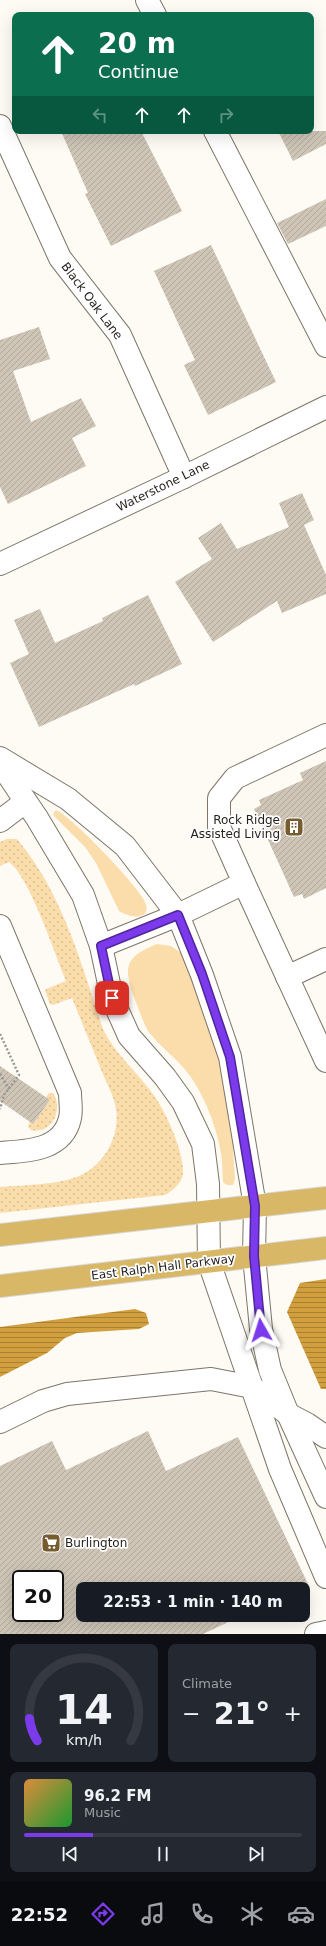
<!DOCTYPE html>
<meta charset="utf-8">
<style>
:root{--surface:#171b24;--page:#242831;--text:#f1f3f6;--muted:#9ea1a6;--line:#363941;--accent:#7c3aed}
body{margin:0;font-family:"DejaVu Sans",sans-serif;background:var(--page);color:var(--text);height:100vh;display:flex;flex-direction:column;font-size:15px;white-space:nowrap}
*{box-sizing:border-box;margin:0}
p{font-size:13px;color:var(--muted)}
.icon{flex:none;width:22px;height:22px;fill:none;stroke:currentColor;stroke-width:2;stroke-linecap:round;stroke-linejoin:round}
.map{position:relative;height:1634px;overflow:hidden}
.side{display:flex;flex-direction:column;gap:10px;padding:10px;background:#0d0f14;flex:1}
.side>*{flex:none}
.guide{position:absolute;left:12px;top:12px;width:302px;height:122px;border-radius:8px;box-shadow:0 4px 16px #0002;background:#0b6e4f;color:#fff;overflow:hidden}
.speed{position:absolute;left:12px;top:1570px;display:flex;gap:8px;font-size:20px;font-weight:700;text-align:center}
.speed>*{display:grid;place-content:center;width:52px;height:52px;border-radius:50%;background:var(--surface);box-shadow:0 4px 16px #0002;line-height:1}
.speed .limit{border:2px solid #111;border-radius:6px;background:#fff;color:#111}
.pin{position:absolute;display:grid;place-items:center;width:34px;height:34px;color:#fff;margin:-17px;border-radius:8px;box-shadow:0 2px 6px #0006}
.me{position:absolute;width:44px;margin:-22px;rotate:354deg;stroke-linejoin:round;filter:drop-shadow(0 0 3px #0008)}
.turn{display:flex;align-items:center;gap:14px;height:84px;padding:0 20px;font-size:18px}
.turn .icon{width:52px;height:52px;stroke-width:2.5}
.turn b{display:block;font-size:28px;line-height:34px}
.lanes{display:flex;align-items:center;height:38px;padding:0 20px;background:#0003;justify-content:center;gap:20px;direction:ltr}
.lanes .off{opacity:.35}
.big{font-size:30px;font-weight:800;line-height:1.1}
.side .card{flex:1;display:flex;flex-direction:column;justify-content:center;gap:6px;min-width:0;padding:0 14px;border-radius:8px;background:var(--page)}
.side .dial{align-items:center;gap:0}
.dial svg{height:104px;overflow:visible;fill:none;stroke:var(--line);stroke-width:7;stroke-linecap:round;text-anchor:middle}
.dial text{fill:var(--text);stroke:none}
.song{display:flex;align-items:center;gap:12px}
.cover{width:48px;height:48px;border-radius:6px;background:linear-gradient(135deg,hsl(30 70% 55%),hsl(130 70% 35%))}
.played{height:4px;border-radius:2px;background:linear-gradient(90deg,var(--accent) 25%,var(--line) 25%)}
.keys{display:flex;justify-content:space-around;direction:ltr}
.heat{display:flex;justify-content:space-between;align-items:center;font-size:22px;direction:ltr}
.side .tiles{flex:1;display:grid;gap:10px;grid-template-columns:1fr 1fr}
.card:last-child{grid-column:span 2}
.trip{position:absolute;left:76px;top:1582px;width:234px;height:40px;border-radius:8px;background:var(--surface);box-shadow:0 4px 16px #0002;font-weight:800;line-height:40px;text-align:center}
.tab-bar{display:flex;height:64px;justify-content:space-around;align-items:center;background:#090b0e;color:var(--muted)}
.tab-bar .icon{width:28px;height:28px}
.tab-bar .active{color:var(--accent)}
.tab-bar b{font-size:18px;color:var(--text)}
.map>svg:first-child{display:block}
.grass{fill:url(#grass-dots)}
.garden{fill:#fbddab}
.water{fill:url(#water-rules)}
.building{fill:url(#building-hatch);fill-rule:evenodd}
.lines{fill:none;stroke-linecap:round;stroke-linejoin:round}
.minor-casing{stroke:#7d7568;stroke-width:24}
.major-casing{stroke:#d7d7d6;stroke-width:24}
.path{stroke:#999690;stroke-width:2.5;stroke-dasharray:2 2;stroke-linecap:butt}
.minor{stroke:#fff;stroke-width:22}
.major{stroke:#d8b866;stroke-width:22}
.route-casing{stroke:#51269a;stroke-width:10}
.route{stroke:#7c3aed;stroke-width:7}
.labels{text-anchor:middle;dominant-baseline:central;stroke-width:3.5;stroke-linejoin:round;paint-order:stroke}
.street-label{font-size:12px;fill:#231f1a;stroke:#fff}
.poi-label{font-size:12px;fill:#231f1a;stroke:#fff;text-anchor:end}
</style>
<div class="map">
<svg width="326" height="1634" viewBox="0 0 326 1634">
<defs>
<pattern id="grass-dots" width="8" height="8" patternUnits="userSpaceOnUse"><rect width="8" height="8" fill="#fbddab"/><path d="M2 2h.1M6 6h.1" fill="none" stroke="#d7bd93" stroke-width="1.8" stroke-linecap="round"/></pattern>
<pattern id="water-rules" width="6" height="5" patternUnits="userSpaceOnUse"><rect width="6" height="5" fill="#d19f3d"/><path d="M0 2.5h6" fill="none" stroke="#a98132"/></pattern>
<pattern id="building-hatch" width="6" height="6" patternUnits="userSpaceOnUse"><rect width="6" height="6" fill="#cec5b7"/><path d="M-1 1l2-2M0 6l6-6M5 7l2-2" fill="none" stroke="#b1a99d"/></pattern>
</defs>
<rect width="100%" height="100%" fill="#fefbf5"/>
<g class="grass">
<path d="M 7,839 L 17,839 C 63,894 81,963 103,1029 C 116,1056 139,1073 155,1097 C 166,1112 188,1160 182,1178 C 180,1184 171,1192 165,1195 L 0,1213 L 0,1187 C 23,1185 58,1185 79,1176 C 104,1165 120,1137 116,1109 C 114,1096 107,1084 102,1072 C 92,1047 82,1023 72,998 L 53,1005 L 50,1004 L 45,991 L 46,989 L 66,981 C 55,954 30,878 9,862 L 0,866 L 0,842 Z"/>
<path d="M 49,1093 L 53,1093 C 64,1109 52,1135 31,1130 L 28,1127 L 30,1121 L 34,1123 L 50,1100 L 46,1097 Z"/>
</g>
<g class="garden">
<path d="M 56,810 C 73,818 131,879 142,897 C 156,918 135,921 119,911 L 96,863 L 85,847 L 54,816 L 53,814 Z"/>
<path d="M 157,944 L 171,946 L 181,953 L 195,988 L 221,1065 L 232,1132 L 235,1179 L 233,1185 L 227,1185 L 223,1182 C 222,1173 223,1163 221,1154 C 217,1128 205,1097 190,1076 C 178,1059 160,1047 148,1031 C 143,1022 139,1010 135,1000 C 123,968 124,957 157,944 Z"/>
</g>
<g class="water">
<polygon points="326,1279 326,1389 321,1389 287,1312 300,1283"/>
<polygon points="135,1309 146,1313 149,1324 139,1329 77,1333 65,1338 47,1353 0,1377 0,1327"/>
</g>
<g class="building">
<polygon points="61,131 141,131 182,211 111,246 85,194 88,193"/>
<polygon points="278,131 326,131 326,144 293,161"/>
<polygon points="326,199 326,226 288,244 277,223"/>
<polygon points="211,245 276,382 208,415 184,365 195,360 154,271"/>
<polygon points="39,327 50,359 13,371 31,422 81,398 96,426 72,438 86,466 8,504 0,487 0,340"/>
<polygon points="302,493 314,520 304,525 326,575 326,594 282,613 277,601 213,642 175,582 212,559 198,538 221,523 237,549 289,527 279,503"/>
<polygon points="148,595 182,664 135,686 134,684 39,727 10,663 29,654 14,620 40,609 55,643 103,621 102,618"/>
<polygon points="326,761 326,888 304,899 302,894 294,897 254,809 261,805 259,800 303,780 300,773"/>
<polygon points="0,1066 50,1100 33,1124 0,1101"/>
<path d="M 148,1431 L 166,1471 L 238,1437 L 308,1584 L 298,1589 L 83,1589 L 83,1615 L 243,1615 L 203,1634 L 0,1634 L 0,1466 L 52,1441 L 66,1470 ZM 21,1579 L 55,1579 L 55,1613 L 21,1613 Z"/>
</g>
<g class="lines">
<defs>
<g id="minor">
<polyline points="147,0 155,15"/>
<polyline points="0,126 60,258 120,335 184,477"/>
<polyline points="215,131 326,346"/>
<polyline points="0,564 184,477 326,407"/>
<polyline points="0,758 68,799 125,846 178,915 202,975 230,1057 255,1206 254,1256 261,1329 270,1370 288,1414 326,1497"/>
<polyline points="0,763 37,818 83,895 101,946 112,998 129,1036 165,1077 183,1102 203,1144 208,1184 209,1262 280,1469 326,1577"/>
<polyline points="0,821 25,802"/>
<polyline points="244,883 326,1061"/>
<path d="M 0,926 L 70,1093 C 70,1101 72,1111 70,1118 C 63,1151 26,1151 0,1153"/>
<polyline points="101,946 178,915 244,883 219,827 219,798 235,778 326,735"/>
<polyline points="287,977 326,959"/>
<polyline points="0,1422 43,1401 67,1394 211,1379 252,1387 288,1414 307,1424 326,1437"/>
<polyline points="316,1634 326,1632"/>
</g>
<g id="major">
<polyline points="0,1235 326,1198"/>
<polyline points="0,1286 326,1248"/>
</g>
</defs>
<use href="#minor" class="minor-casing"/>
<use href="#major" class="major-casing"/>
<g class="path">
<polyline points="0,1034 19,1075 4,1095 0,1109"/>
<polyline points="0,1074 9,1089"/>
</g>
<use href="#minor" class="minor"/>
<use href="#major" class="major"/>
</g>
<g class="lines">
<defs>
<polyline id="route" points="112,998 101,946 178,915 202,974 230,1057 255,1206 254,1256 261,1330"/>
</defs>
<use href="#route" class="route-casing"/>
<use href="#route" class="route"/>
</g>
<defs>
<symbol id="building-square" viewBox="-11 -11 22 22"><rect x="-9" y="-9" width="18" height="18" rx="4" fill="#765c2e" stroke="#fff"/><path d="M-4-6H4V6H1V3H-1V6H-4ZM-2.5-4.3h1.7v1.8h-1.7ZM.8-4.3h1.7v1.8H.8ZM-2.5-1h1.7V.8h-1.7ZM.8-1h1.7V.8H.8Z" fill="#fff"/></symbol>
<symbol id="supermarket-square" viewBox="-11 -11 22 22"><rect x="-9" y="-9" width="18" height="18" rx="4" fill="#765c2e" stroke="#fff"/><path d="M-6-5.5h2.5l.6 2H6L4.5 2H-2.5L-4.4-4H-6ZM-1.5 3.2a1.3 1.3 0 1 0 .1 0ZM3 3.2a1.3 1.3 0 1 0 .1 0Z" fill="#fff"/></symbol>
</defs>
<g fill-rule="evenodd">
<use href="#building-square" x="283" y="816" width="22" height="22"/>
<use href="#supermarket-square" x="40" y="1532" width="22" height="22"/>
</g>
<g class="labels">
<g class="street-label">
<text transform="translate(92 301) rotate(53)">Black Oak Lane</text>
<text transform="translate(163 486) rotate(-26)">Waterstone Lane</text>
<text transform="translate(163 1267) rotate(-7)">East Ralph Hall Parkway</text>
</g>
<g class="poi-label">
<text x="280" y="820">Rock Ridge<tspan x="280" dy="14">Assisted Living</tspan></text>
<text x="65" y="1543" text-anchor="start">Burlington</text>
</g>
</g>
</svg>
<div class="speed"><div class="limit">20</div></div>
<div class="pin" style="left:112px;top:998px;background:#d93025"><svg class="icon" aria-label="arrive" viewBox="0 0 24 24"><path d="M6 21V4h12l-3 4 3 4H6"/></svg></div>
<svg class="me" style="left:261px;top:1330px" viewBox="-20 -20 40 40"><path d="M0-17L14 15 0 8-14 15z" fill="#7c3aed" stroke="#fff" stroke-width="4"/></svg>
<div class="trip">22:53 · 1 min · 140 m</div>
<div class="guide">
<div class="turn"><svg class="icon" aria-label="ahead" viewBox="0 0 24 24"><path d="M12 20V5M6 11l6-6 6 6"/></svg><div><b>20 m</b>Continue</div></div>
<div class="lanes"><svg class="icon off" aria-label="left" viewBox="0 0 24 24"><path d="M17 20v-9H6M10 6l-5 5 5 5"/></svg><svg class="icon" aria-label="ahead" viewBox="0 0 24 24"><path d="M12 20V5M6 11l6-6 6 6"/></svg><svg class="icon" aria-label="ahead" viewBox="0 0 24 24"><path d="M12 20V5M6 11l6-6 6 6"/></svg><svg class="icon off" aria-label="right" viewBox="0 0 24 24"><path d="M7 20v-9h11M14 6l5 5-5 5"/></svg></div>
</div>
</div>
<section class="side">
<div class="tiles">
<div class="card dial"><svg viewBox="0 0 100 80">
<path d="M14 69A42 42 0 1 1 86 69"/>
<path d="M14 69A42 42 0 0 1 8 52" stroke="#7c3aed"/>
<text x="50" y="56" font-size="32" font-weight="700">14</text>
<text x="50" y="72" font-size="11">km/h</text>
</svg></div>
<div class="card"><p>Climate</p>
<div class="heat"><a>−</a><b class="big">21°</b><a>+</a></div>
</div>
<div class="card">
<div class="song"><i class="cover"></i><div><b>96.2 FM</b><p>Music</p></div></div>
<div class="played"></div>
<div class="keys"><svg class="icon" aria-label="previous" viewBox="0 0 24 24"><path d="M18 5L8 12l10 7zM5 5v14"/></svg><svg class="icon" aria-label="pause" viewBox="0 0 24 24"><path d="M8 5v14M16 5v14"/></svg><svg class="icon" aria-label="next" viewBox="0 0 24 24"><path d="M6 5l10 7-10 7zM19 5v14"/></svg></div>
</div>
</div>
</section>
<nav class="tab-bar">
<b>22:52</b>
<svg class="icon active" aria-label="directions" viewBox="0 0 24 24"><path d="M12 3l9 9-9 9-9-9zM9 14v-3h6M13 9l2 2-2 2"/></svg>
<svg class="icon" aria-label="music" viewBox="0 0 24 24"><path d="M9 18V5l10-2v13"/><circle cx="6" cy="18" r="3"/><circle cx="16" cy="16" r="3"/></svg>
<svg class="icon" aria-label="phone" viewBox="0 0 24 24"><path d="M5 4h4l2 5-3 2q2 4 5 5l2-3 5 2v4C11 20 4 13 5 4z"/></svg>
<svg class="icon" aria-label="climate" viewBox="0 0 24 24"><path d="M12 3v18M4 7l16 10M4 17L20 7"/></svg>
<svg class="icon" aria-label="car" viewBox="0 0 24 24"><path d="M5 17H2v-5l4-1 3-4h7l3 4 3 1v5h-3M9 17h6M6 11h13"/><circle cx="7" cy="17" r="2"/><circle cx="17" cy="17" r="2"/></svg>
</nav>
